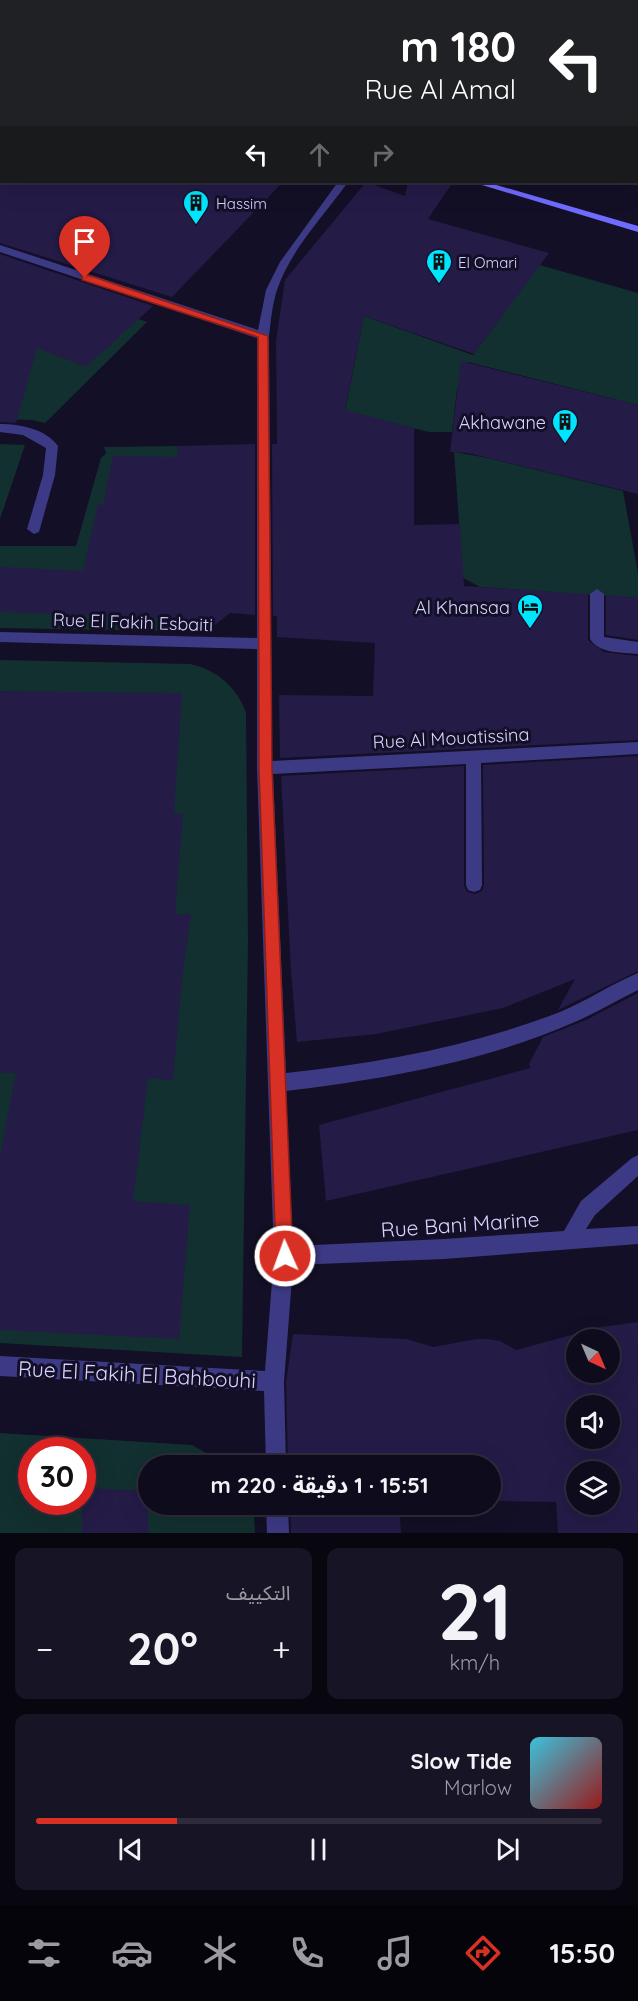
<!DOCTYPE html>
<html lang="ar">
<meta charset="utf-8">
<style>
:root{--surface:#0e0b1c;--page:#171425;--text:#f1f3f6;--muted:#9b9ba3;--line:#2e2b3b;--accent:#d93025}
body{margin:0;font-family:Quicksand,"Noto Sans Arabic",sans-serif;background:var(--page);color:var(--text);direction:rtl;height:100vh;display:flex;flex-direction:column;font-size:22px;white-space:nowrap}
*{box-sizing:border-box;margin:0}
p{font-size:20px;color:var(--muted)}
.icon{flex:none;width:33px;height:33px;fill:none;stroke:currentColor;stroke-width:2;stroke-linecap:round;stroke-linejoin:round}
.map{position:relative;height:1533px;overflow:hidden;direction:ltr}
.side{display:flex;flex-direction:column;gap:15px;padding:15px;background:#08060f;flex:1}
.side>*{flex:none}
.guide{position:absolute;left:0px;top:0px;width:639px;height:183px;box-shadow:0 6px 24px #0002,0 0 0 2px var(--line);direction:rtl;background:#202124;color:#fff;overflow:hidden}
.needle{width:39px;rotate:136deg}
.controls{position:absolute;left:566px;top:1329px;display:grid;gap:12px}
.controls a{display:grid;place-items:center;width:54px;height:54px;border-radius:50%;background:var(--surface);box-shadow:0 6px 24px #0002,0 0 0 2px var(--line);font-size:30px}
.speed{position:absolute;left:18px;top:1437px;display:flex;gap:12px;font-size:30px;font-weight:700;text-align:center}
.speed>*{display:grid;place-content:center;width:78px;height:78px;border-radius:50%;background:var(--surface);box-shadow:0 6px 24px #0002,0 0 0 2px var(--line);line-height:1}
.speed .limit{border:9px solid #d22;background:#fff;color:#111}
.pin{position:absolute;display:grid;place-items:center;width:51px;height:51px;color:#fff;margin:-62px -26px;border-radius:50% 50% 50% 0;rotate:-45deg;box-shadow:0 0 6px #0007}
.pin .icon{rotate:45deg}
.me{position:absolute;width:66px;margin:-33px;rotate:358deg;stroke-linejoin:round;filter:drop-shadow(0 0 4px #0008)}
.turn{display:flex;align-items:center;gap:21px;height:126px;padding:0 24px;font-size:27px}
.turn .icon{width:78px;height:78px;stroke-width:2.5}
.turn b{display:block;font-size:42px;line-height:51px}
.lanes{display:flex;align-items:center;height:57px;padding:0 24px;background:#0003;justify-content:center;gap:30px;direction:ltr}
.lanes .off{opacity:.35}
.big{font-size:45px;font-weight:700;line-height:1.1}
.side .tile{flex:1;display:flex;flex-direction:column;justify-content:center;gap:9px;min-width:0;padding:0 21px;border-radius:12px;background:var(--page)}
.side .dial{align-items:center;gap:0}
.dial b{font-size:78px;line-height:1}
.song{display:flex;align-items:center;gap:18px}
.cover{width:72px;height:72px;border-radius:9px;background:linear-gradient(135deg,hsl(190 70% 55%),hsl(0 70% 35%))}
.played{height:6px;border-radius:3px;background:linear-gradient(90deg,var(--accent) 25%,var(--line) 25%)}
.keys{display:flex;justify-content:space-around;direction:ltr}
.heat{display:flex;justify-content:space-between;align-items:center;font-size:33px;direction:ltr}
.side .tiles{flex:1;display:grid;gap:15px;grid-template-columns:1fr 1fr}
.tile:last-child{grid-column:span 2}
.trip{position:absolute;left:138px;top:1455px;width:363px;height:60px;border-radius:30px;background:var(--surface);box-shadow:0 6px 24px #0002,0 0 0 2px var(--line);font-weight:700;line-height:60px;text-align:center;direction:rtl}
.dock{display:flex;height:96px;justify-content:space-around;align-items:center;background:#06040b;color:var(--muted)}
.dock .icon{width:42px;height:42px}
.dock .current{color:var(--accent)}
.dock b{font-size:27px;color:var(--text)}
.map>svg:first-child{display:block}
.green{fill:#12302f;fill-rule:evenodd}
.building{fill:#241b47;fill-rule:evenodd}
.lines{fill:none;stroke-linecap:round;stroke-linejoin:round}
.lane{fill:#3d3a85;fill-rule:evenodd}
.street{fill:#3d3a85;fill-rule:evenodd}
.secondary{fill:#6f6bff;fill-rule:evenodd}
.route{fill:#d93025;stroke:#8d1f18;stroke-width:1.5}
.labels{text-anchor:middle;dominant-baseline:central;stroke-width:6;stroke-linejoin:round;paint-order:stroke}
.far-poi-label{font-size:15px;fill:#d9d4ff;stroke:#130f26;text-anchor:start}
.poi-label{font-size:18px;fill:#d9d4ff;stroke:#130f26;text-anchor:end}
.street-label{font-size:18px;fill:#d9d4ff;stroke:#130f26}
.near-street-label{font-size:21px;fill:#d9d4ff;stroke:#130f26}
</style>
<div class="map">
<svg width="638" height="1533" viewBox="0 0 638 1533">
<rect width="100%" height="100%" fill="#130f26"/>
<g class="green">
<polygon points="536,264 638,293 638,405 468,362 457,390 452,432 429,432 345,411 364,316 473,355 502,316"/>
<polygon points="9,272 147,322 45,423 32,420 0,419"/>
<polygon points="0,444 25,445 0,519"/>
<polygon points="178,446 169,631 0,628 0,546 76,546 101,458 106,453 104,447"/>
<polygon points="454,452 488,458 623,491 638,573 638,598 480,587 463,578"/>
<path d="M 0,660 L 190,664 C 217,670 237,687 246,713 L 248,940 L 242,1357 L 0,1343 Z"/>
<path d="M 0,1433 L 192,1445 L 215,1458 L 223,1465 L 148,1466 L 148,1504 L 249,1505 L 254,1517 L 255,1533 L 0,1533 ZM 32,1450 L 82,1450 L 82,1502 L 32,1502 Z"/>
</g>
<g class="building">
<polygon points="0,182 283,182 172,297 0,243"/>
<polygon points="366,182 405,196 408,182 453,182 428,219 549,253 474,354 364,316 345,410 414,428 414,525 460,524 464,586 588,594 588,640 604,652 638,656 638,740 280,758 279,695 373,696 375,643 277,637 277,616 273,616 272,444 277,444 276,341 285,280"/>
<polygon points="0,254 153,306 86,367 37,348 16,423 0,422"/>
<polygon points="461,361 638,405 638,494 468,453 450,452"/>
<polygon points="255,444 255,615 230,613 211,628 201,633 169,631 169,618 0,612 0,567 83,571 98,504 103,505 113,456 177,457 178,446"/>
<polygon points="606,595 638,598 638,640 606,635"/>
<polygon points="0,691 182,693 174,813 183,814 175,914 191,914 182,980 173,1080 148,1078 133,1201 190,1205 179,1339 0,1330 0,1156 16,1073 0,1073"/>
<polygon points="638,756 638,971 558,1010 575,979 503,1008 376,1034 297,1042 291,971 281,776 464,766 464,885 467,892 475,894 482,891 484,885 483,765"/>
<polygon points="638,993 638,1130 326,1201 319,1125 530,1068 529,1064 543,1037 586,1020"/>
<path d="M 638,1322 L 638,1533 L 558,1533 L 556,1502 L 490,1501 L 490,1466 L 288,1466 L 286,1382 L 293,1334 L 407,1339 L 433,1347 L 476,1339 L 488,1339 L 500,1341 L 516,1350 L 601,1327 ZM 576,1340 L 609,1340 L 609,1372 L 576,1372 ZM 576,1406 L 609,1406 L 609,1438 L 576,1438 ZM 576,1472 L 609,1472 L 609,1504 L 576,1504 Z"/>
<polygon points="82,1488 148,1491 148,1533 82,1533"/>
<polygon points="290,1504 399,1504 401,1533 291,1533"/>
</g>
<g class="lines">
<g class="lane">
<polygon points="393,0 402,0 392,2"/>
<polygon points="481,0 490,0 480,2"/>
<polygon points="576,0 584,0 575,2"/>
</g>
<g class="street">
<polygon points="512,0 524,0 525,2 513,2"/>
<path d="M 338,182 L 348,182 C 323,217 291,249 277,290 C 272,305 271,321 269,336 L 272,761 L 638,742 L 638,754 L 481,763 L 482,885 L 480,890 L 474,892 L 468,890 L 466,885 L 466,764 L 273,774 L 286,1073 C 379,1063 472,1046 560,1012 C 587,1001 611,984 638,973 L 638,990 C 617,1000 598,1012 577,1021 C 485,1062 385,1079 286,1091 L 293,1246 L 444,1239 L 564,1231 L 581,1201 L 632,1158 L 638,1155 L 638,1176 L 595,1215 L 586,1229 L 638,1226 L 638,1244 L 444,1259 L 293,1265 L 284,1382 L 286,1466 L 266,1466 L 264,1391 L 0,1376 L 0,1356 L 265,1371 L 274,1256 L 257,768 L 257,649 L 0,642 L 0,632 L 257,638 L 257,338 L 0,252 L 0,245 L 258,330 L 266,290 L 280,262 Z"/>
<path d="M 0,424 C 20,424 46,429 58,446 L 55,475 L 39,532 L 34,534 L 27,529 L 43,475 L 46,448 L 23,435 L 0,432 Z"/>
<path d="M 597,589 L 604,594 L 604,637 L 638,642 L 638,654 C 622,652 599,654 590,639 L 590,594 Z"/>
<polygon points="266,1504 288,1504 289,1533 267,1533"/>
</g>
<g class="secondary">
<polygon points="0,27 2,28 2,34 0,33"/>
<polygon points="472,182 486,182 638,226 638,232"/>
</g>
</g>
<polygon class="route" points="85,274 268,336 272,768 293,1256 291,1262 285,1265 278,1262 276,1256 259,768 258,337 82,280 82,275"/>
<defs>
<symbol id="building-pin" viewBox="-11 -11 22 30"><path d="M0 17L-7.5 6A9.5 9.5 0 1 1 7.5 6Z" fill="#00e5ff" stroke="#130f26"/><path d="M-4-6H4V6H1V3H-1V6H-4ZM-2.5-4.3h1.7v1.8h-1.7ZM.8-4.3h1.7v1.8H.8ZM-2.5-1h1.7V.8h-1.7ZM.8-1h1.7V.8H.8Z" fill="#111"/></symbol>
<symbol id="hotel-pin" viewBox="-11 -11 22 30"><path d="M0 17L-7.5 6A9.5 9.5 0 1 1 7.5 6Z" fill="#00e5ff" stroke="#130f26"/><path d="M-6-4.5h1.5V1H6V5H4.5V3h-9V5H-6ZM-4 0a1.8 1.8 0 1 1 3.6 0ZM.5 0V-2.5h3Q6-2.5 6 0Z" fill="#111"/></symbol>
</defs>
<g fill-rule="evenodd">
<use href="#building-pin" x="181" y="188" width="30" height="40"/>
<use href="#building-pin" x="424" y="247" width="30" height="40"/>
<use href="#building-pin" x="550" y="407" width="30" height="40"/>
<use href="#hotel-pin" x="515" y="592" width="30" height="40"/>
</g>
<g class="labels">
<g class="far-poi-label">
<text x="216" y="203">Hassim</text>
<text x="458" y="262">El Omari</text>
</g>
<g class="poi-label">
<text x="546" y="422">Akhawane</text>
<text x="510" y="607">Al Khansaa</text>
</g>
<g class="street-label">
<text transform="translate(133 622) rotate(2)">Rue El Fakih Esbaiti</text>
<text transform="translate(451 738) rotate(-3)">Rue Al Mouatissina</text>
</g>
<g class="near-street-label">
<text transform="translate(460 1224) rotate(-4)">Rue Bani Marine</text>
<text transform="translate(137 1374) rotate(3)">Rue El Fakih El Bahbouhi</text>
</g>
</g>
</svg>
<div class="controls">
<a><svg class="needle" viewBox="-14 -14 28 28"><path d="M0-13l5 13h-10z" fill="#e53935"/><path d="M0 13l5-13h-10z" fill="#9b9ba3"/></svg></a>
<a><svg class="icon" aria-label="sound" viewBox="0 0 24 24"><path d="M4 9h4l5-4v14l-5-4H4zM17 9q2 3 0 6"/></svg></a>
<a><svg class="icon" aria-label="layers" viewBox="0 0 24 24"><path d="M12 4l9 5-9 5-9-5zM3 14l9 5 9-5"/></svg></a>
</div>
<div class="speed"><div class="limit">30</div></div>
<div class="pin" style="left:85px;top:278px;background:#d93025"><svg class="icon" aria-label="arrive" viewBox="0 0 24 24"><path d="M6 21V4h12l-3 4 3 4H6"/></svg></div>
<svg class="me" style="left:285px;top:1256px" viewBox="-20 -20 40 40"><circle r="17" fill="#d93025" stroke="#fff" stroke-width="3"/><path d="M0-11L8 9 0 5-8 9z" fill="#fff"/></svg>
<div class="trip">15:51 · 1 دقيقة · 220 m</div>
<div class="guide">
<div class="turn"><svg class="icon" aria-label="left" viewBox="0 0 24 24"><path d="M17 20v-9H6M10 6l-5 5 5 5"/></svg><div><b>180 m</b>Rue Al Amal</div></div>
<div class="lanes"><svg class="icon" aria-label="left" viewBox="0 0 24 24"><path d="M17 20v-9H6M10 6l-5 5 5 5"/></svg><svg class="icon off" aria-label="ahead" viewBox="0 0 24 24"><path d="M12 20V5M6 11l6-6 6 6"/></svg><svg class="icon off" aria-label="right" viewBox="0 0 24 24"><path d="M7 20v-9h11M14 6l5 5-5 5"/></svg></div>
</div>
</div>
<section class="side">
<div class="tiles">
<div class="tile dial"><b>21</b><p>km/h</p></div>
<div class="tile"><p>التكييف</p>
<div class="heat"><a>−</a><b class="big">20°</b><a>+</a></div>
</div>
<div class="tile">
<div class="song"><i class="cover"></i><div><b>Slow Tide</b><p>Marlow</p></div></div>
<div class="played"></div>
<div class="keys"><svg class="icon" aria-label="previous" viewBox="0 0 24 24"><path d="M18 5L8 12l10 7zM5 5v14"/></svg><svg class="icon" aria-label="pause" viewBox="0 0 24 24"><path d="M8 5v14M16 5v14"/></svg><svg class="icon" aria-label="next" viewBox="0 0 24 24"><path d="M6 5l10 7-10 7zM19 5v14"/></svg></div>
</div>
</div>
</section>
<nav class="dock">
<b>15:50</b>
<svg class="icon current" aria-label="directions" viewBox="0 0 24 24"><path d="M12 3l9 9-9 9-9-9zM9 14v-3h6M13 9l2 2-2 2"/></svg>
<svg class="icon" aria-label="music" viewBox="0 0 24 24"><path d="M9 18V5l10-2v13"/><circle cx="6" cy="18" r="3"/><circle cx="16" cy="16" r="3"/></svg>
<svg class="icon" aria-label="phone" viewBox="0 0 24 24"><path d="M5 4h4l2 5-3 2q2 4 5 5l2-3 5 2v4C11 20 4 13 5 4z"/></svg>
<svg class="icon" aria-label="climate" viewBox="0 0 24 24"><path d="M12 3v18M4 7l16 10M4 17L20 7"/></svg>
<svg class="icon" aria-label="car" viewBox="0 0 24 24"><path d="M5 17H2v-5l4-1 3-4h7l3 4 3 1v5h-3M9 17h6M6 11h13"/><circle cx="7" cy="17" r="2"/><circle cx="17" cy="17" r="2"/></svg>
<svg class="icon" aria-label="filters" viewBox="0 0 24 24"><path d="M4 7h16M4 17h16"/><circle cx="9" cy="7" r="2"/><circle cx="15" cy="17" r="2"/></svg>
</nav>
